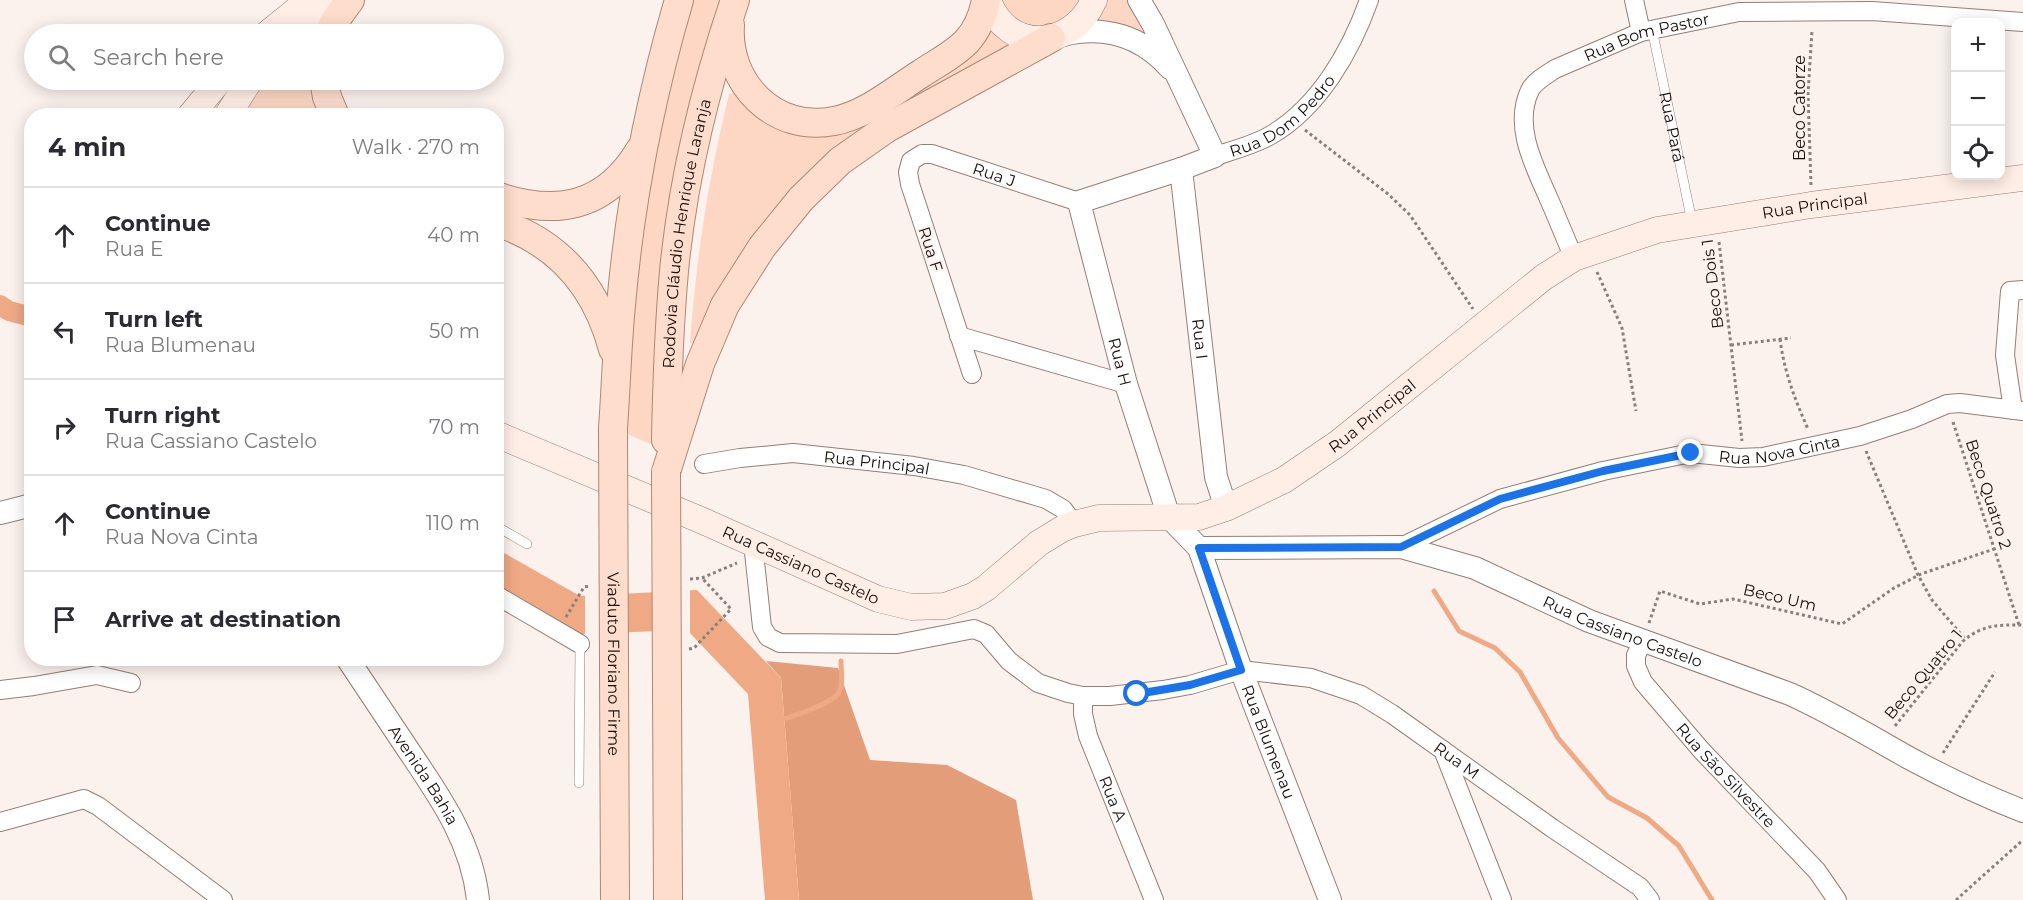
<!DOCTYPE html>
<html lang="en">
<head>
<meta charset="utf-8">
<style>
	:root { --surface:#fff; --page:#f7f7f7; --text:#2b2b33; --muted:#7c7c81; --line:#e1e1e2 }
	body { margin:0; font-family:Montserrat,sans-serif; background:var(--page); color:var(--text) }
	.controls { position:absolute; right:18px; top:18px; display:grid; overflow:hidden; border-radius:12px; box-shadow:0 3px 15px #0003 }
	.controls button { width:54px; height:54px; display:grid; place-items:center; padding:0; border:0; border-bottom:2px solid var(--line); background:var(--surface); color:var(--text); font:30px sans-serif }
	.stop { position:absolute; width:18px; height:18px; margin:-14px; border:4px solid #1a73e8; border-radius:50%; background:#fff }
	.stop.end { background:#1a73e8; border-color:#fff; box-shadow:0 2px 6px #0008 }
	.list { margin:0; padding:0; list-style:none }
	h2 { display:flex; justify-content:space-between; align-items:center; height:78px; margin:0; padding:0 24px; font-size:26px }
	h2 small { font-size:20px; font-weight:400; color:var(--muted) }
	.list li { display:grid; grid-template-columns:39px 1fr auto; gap:18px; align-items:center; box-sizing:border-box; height:96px; padding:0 24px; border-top:2px solid var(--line) }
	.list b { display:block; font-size:22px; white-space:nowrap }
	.list p { margin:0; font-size:20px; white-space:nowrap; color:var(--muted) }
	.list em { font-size:20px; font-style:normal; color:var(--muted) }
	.icon { flex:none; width:33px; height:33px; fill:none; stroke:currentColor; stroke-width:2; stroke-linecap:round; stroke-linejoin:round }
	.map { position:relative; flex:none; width:2023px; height:900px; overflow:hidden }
	.search { position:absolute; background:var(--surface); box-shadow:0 3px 15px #0003; left:24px; top:24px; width:480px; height:66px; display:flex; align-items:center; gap:15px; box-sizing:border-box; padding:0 21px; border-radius:33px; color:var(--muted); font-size:22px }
	.panel { position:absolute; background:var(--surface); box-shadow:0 3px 15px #0003; left:24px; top:108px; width:480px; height:558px; border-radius:24px }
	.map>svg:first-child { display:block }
	.green { fill:#fdd7c4 }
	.forest { fill:#e39d79 }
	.water { fill:#f0a985 }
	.pier { fill:#fcf2ed }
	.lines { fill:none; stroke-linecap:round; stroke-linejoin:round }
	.stream { stroke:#f0a985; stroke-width:5 }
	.canal { stroke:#f0a985; stroke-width:20 }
	.service-casing { stroke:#957e72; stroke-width:10 }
	.minor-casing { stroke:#957e72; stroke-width:20 }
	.tertiary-casing { stroke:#957e72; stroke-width:24 }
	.secondary-casing { stroke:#957e72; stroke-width:27 }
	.primary-casing { stroke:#ae8773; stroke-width:30 }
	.path { stroke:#89807b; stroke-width:3; stroke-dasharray:3 3; stroke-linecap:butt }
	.service { stroke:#fff; stroke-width:9 }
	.minor { stroke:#fff; stroke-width:18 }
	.tertiary { stroke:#fff; stroke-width:22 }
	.secondary { stroke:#ffeee6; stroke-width:26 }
	.primary { stroke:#feddcd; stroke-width:28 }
	.primary-bridge-casing { stroke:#ae8773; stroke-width:30; stroke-linecap:butt }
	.primary-bridge { stroke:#feddcd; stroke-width:28 }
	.route { stroke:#1a73e8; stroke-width:8 }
	.labels { text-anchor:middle; stroke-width:4.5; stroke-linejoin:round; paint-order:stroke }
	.street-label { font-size:16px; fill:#180f0b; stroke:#fcf2ed }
</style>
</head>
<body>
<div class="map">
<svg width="2023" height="900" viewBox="0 0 2023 900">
	<rect width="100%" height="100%" fill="#fcf2ed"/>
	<!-- green -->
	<g class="green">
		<path d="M692,0H722L653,445L627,434L626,391L646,181Z"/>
		<path d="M997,0H1085L1059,27L1020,26Z"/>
		<path d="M1105,0H1132L1149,28L1139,37L1095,24Z"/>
		<path d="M992,29L1015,45L883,120L701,343H690C696,258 709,176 729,94L738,92L802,133Z"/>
		<path d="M266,80H310L321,115H288L250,109L247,99Z"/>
	</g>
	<!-- forest -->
	<path class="forest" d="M766,661L838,668L870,760L947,765L1016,800L1033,900H799L781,678Z"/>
	<!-- water -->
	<path class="water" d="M497,549L580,596L697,590L781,678L799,900H765L748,694L687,630L582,634L497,586Z"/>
	<!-- pier -->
	<g class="pier">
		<path d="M690,587V637L686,633L655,634L654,589Z"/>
		<path d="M628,591V635L585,637V593Z"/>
	</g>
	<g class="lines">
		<!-- stream -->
		<g class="stream">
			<path d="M1434,591L1459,631L1495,648L1520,672L1558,738L1608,797L1647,818L1679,846L1712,900"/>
			<path d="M780,720C792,717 829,704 837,695C844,687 841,671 841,661"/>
		</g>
		<!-- canal -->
		<path class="canal" d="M0,305L9,311L32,317"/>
		<defs>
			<g id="service">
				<path id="s1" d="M1652,29L1692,222"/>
				<path d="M496,526L527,544"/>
				<path d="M579,783L580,644"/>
			</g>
			<g id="minor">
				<path d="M1634,0L1641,32"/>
				<path id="s2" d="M1215,156C1234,150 1254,145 1271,135C1319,107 1351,51 1369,0"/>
				<path id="s3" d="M1574,258C1565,238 1557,217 1548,197C1534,165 1513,126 1530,90C1535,81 1546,75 1555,69L1641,32L1739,12L1872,11L2023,22"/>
				<path d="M959,336L1126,384"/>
				<path id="s4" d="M972,374L910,184L908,172L911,161L922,154H932L1079,202"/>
				<path d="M2013,410L2005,355L2010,291L2023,290"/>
				<path id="s5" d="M704,464L740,458L793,453L914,466L964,475L1046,499L1063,509L1074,524"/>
				<path id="s6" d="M753,543L762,627L768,637L780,643L897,644L974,629L986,634L1009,661L1038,683L1068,693L1083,696H1110L1163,690L1190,685L1241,670L1311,678L1361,695L1392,714L1552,828L1640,887L1650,900"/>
				<path id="s7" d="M1401,547L1500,499L1603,471L1691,453L1739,458L1763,457L1860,436L1912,419L1947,404L1960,403L2023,411"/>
				<path d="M496,595L580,644"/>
				<path id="s8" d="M1643,642L1636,655V666L1643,682L1702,751L1817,871L1837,900"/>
				<path d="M0,690L34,686L97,675L131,683"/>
				<path id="s9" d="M1083,696V714L1088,736L1154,900"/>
				<path d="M1443,750L1502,900"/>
				<path d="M0,822L84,799L98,806L223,900"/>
			</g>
			<g id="tertiary">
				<path id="s10" d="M1139,0L1153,24L1215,156L1181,169L1079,202L1126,384L1169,517L1199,548L1241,670L1330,900"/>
				<path d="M1063,35C1104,25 1141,36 1170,68"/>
				<path id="s11" d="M1181,169L1216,477L1226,508"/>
				<path d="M0,513L32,505"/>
				<path id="s12" d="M1199,548L1401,547L1475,568L1589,621L1790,694C1832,713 1870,736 1909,758C1946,778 1984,796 2023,811"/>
				<path id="s13" d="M347,658C368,689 388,720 409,751C440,797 472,842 478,900"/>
			</g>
			<g id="secondary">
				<path d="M988,0C1007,54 1072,50 1094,0"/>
				<path d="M267,34L309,0"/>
				<path d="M295,34L344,0"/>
				<path d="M190,116L220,80"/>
				<path d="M227,116L250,80"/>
				<path id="s14" d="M496,434L703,521L878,599L911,607L945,606L973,596L986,588L1039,543L1062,529L1074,524L1099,518L1199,517L1226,508L1284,480L1337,444L1544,277L1574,258L1657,230L1811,205L2023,178"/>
			</g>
			<g id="primary">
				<path d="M730,25C726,84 775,133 834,121C866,115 895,90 922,73C937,63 955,54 967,41C978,29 983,16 986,0"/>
				<path d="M329,34L334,22L350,0"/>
				<path d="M324,80L327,97L335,116"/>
				<path d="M496,196C557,217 606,207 640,150"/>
				<path d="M496,222C559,242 596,286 613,349"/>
				<path d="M613,428C616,387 617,346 621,305C630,202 650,99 679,0"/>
				<path id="s15" d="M666,440C667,384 669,328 674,271C683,179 705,88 735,0"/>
				<path d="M666,472L700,364L725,305L762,247L801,199L840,161L887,128L1051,38"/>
			</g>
		</defs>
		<!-- service casing -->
		<use href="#service" class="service-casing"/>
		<!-- minor casing -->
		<use href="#minor" class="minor-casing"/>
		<!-- tertiary casing -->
		<use href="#tertiary" class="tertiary-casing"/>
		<!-- secondary casing -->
		<use href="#secondary" class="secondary-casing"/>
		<!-- primary casing -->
		<use href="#primary" class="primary-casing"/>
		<!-- path -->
		<g class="path">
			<path d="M1305,130L1388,194L1410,215L1473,309"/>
			<path d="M1811,185L1808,94L1812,30"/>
			<path d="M1719,242L1742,441"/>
			<path d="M1597,272L1622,328L1636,411"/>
			<path d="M1780,339C1784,371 1795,400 1808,429"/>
			<path d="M1731,345L1791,338"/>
			<path d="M1953,422L2019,625"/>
			<path d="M1866,451L1918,575L1932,600L1965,639"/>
			<path d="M690,579L702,578L737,563"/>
			<path d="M566,617L584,587L591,586"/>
			<path d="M1649,623L1660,591L1700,604L1733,599L1842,624L1894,588L1921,574L1994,549"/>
			<path d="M689,649L694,648L731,609L702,578"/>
			<path d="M1895,726L1963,641C1984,624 1998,625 2023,625"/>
			<path d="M1943,753L1995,672"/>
			<path d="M1956,900L2023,840"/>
		</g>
		<!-- service -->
		<use href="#service" class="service"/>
		<!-- minor -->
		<use href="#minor" class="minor"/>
		<!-- tertiary -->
		<use href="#tertiary" class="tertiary"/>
		<!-- secondary -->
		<use href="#secondary" class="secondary"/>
		<!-- primary -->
		<use href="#primary" class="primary"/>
		<defs>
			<g id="primary-bridge">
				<path id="s16" d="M613,428L615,900"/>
				<path d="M666,472L668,900"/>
			</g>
		</defs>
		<!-- primary-bridge casing -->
		<use href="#primary-bridge" class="primary-bridge-casing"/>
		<!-- primary-bridge -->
		<use href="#primary-bridge" class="primary-bridge"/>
	</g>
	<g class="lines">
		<!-- route -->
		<path class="route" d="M1137,694L1190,685L1241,670L1199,548L1401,547L1500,499L1603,471L1691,453"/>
	</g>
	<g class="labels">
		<!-- street labels -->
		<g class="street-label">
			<text dy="6" stroke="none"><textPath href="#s3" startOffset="309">Rua Bom Pastor</textPath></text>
			<text transform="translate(1799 108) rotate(-90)" y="6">Beco Catorze</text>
			<text dy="6" stroke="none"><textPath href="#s2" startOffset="80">Rua Dom Pedro</textPath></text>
			<text dy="6" stroke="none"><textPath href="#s1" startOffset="100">Rua Pará</textPath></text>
			<text dy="6" stroke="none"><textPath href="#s4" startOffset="312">Rua J</textPath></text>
			<text dy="6" stroke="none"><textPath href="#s14" startOffset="1470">Rua Principal</textPath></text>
			<text dy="6" stroke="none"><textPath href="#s15" startOffset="208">Rodovia Cláudio Henrique Laranja</textPath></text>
			<text transform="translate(931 249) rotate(72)" y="6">Rua F</text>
			<text transform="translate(1712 284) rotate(-97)" y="6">Beco Dois 1</text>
			<text dy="6" stroke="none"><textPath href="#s11" startOffset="171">Rua I</textPath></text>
			<text dy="6" stroke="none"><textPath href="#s10" startOffset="482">Rua H</textPath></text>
			<text dy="6" stroke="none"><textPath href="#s14" startOffset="966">Rua Principal</textPath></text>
			<text dy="6" stroke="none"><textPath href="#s7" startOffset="396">Rua Nova Cinta</textPath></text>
			<text dy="6" stroke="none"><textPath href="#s5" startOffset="174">Rua Principal</textPath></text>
			<text transform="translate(1989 494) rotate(72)" y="6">Beco Quatro 2</text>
			<text dy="6" stroke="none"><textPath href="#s14" startOffset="332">Rua Cassiano Castelo</textPath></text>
			<text transform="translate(1780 597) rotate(13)" y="6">Beco Um</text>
			<text dy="6" stroke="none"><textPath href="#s12" startOffset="440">Rua Cassiano Castelo</textPath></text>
			<text dy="6" stroke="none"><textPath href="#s16" startOffset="236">Viaduto Floriano Firme</textPath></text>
			<text transform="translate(1923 674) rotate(-50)" y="6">Beco Quatro 1</text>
			<text dy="6" stroke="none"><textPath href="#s10" startOffset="894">Rua Blumenau</textPath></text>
			<text dy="6" stroke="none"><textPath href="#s6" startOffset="837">Rua M</textPath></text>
			<text dy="6" stroke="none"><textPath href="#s13" startOffset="140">Avenida Bahia</textPath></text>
			<text dy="6" stroke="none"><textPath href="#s8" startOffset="168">Rua São Silvestre</textPath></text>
			<text dy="6" stroke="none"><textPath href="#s9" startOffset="108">Rua A</textPath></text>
		</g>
	</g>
</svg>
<div class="controls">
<button>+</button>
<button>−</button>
<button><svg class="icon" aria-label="locate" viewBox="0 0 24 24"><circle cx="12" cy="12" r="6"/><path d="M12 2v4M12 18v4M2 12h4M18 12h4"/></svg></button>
</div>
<div class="stop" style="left:1137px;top:694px"></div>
<div class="stop end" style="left:1691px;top:453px"></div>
<div class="search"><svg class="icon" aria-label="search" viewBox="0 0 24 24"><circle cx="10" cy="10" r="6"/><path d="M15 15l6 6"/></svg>Search here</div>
<section class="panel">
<h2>4 min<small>Walk · 270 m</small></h2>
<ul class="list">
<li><svg class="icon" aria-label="ahead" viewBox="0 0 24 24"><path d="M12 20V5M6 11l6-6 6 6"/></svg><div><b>Continue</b><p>Rua E</p></div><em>40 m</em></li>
<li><svg class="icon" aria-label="left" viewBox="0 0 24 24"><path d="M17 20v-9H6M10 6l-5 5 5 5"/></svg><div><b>Turn left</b><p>Rua Blumenau</p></div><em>50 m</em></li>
<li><svg class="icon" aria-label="right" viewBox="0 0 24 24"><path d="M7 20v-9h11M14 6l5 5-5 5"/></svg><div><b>Turn right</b><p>Rua Cassiano Castelo</p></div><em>70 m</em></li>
<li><svg class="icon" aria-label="ahead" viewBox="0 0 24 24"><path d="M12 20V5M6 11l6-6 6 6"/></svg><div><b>Continue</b><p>Rua Nova Cinta</p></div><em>110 m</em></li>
<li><svg class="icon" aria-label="arrive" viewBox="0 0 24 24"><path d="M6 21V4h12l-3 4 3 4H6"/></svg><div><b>Arrive at destination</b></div></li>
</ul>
</section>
</div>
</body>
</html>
